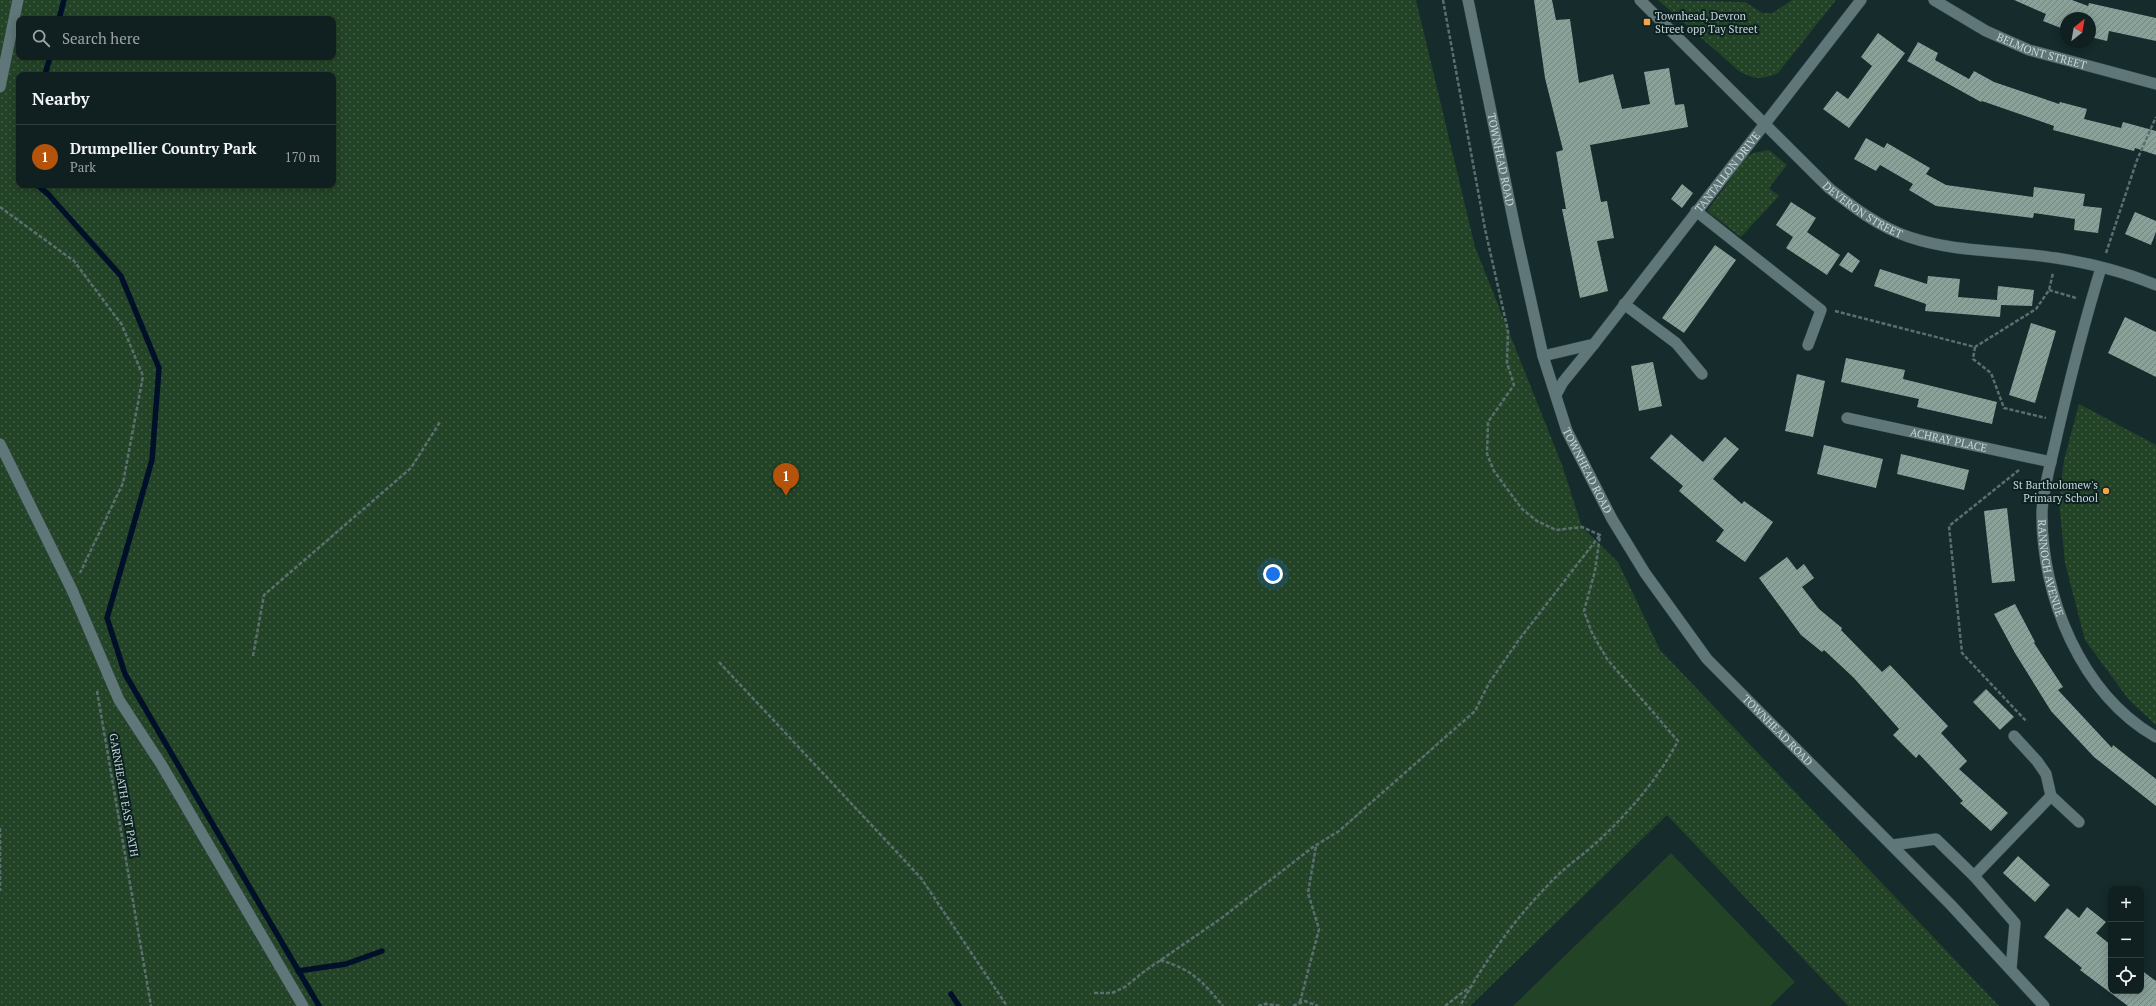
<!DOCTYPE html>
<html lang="en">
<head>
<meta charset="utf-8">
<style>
	:root { --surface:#102021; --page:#19282a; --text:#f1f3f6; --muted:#9ca3a5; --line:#303e3f; --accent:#b45309 }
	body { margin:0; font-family:"PT Serif",serif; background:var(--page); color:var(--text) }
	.controls { position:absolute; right:12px; bottom:12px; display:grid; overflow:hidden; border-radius:8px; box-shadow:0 2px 10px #0003 }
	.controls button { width:36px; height:36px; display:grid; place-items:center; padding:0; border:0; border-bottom:1px solid var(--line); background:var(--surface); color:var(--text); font:20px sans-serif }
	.compass { position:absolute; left:2060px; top:12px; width:36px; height:36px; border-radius:50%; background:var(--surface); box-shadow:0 2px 10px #0003; rotate:31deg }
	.you { position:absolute; left:1273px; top:574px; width:14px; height:14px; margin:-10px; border:3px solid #fff; border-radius:50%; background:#1a73e8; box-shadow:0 0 0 6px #1a73e833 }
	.badge { display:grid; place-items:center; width:26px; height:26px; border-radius:50%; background:var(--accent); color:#fff; font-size:13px; font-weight:700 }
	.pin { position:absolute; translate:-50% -33px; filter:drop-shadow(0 1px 2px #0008) }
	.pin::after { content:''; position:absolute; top:21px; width:14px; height:12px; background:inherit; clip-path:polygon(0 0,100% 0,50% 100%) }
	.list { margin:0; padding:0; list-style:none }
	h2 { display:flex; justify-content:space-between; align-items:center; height:52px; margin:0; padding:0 16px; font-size:17px }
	h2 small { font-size:13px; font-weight:400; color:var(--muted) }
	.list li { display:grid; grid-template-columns:26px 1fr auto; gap:12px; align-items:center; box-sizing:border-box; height:64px; padding:0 16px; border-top:1px solid var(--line) }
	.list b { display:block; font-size:15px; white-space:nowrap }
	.list p { margin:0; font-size:13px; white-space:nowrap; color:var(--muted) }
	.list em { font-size:13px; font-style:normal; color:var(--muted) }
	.icon { flex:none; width:22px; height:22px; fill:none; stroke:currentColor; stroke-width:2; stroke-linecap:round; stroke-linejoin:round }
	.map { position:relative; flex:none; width:2156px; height:1006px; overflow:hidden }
	.search { position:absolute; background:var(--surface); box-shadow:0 2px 10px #0003; left:16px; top:16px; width:320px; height:44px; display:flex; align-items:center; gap:10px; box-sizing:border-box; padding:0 14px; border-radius:8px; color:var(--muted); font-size:15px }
	.panel { position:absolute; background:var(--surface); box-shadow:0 2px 10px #0003; left:16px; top:72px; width:320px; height:116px; border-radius:8px }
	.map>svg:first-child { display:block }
	.park { fill:url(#park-dots); fill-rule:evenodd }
	.pitch { fill:#234327 }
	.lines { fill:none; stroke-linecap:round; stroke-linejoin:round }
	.stream { stroke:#001029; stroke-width:5.5 }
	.building { fill:url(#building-hatch) }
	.service-casing { stroke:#344646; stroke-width:12 }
	.minor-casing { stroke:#344646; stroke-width:12 }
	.tertiary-casing { stroke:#344646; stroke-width:12 }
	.path { stroke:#5c6f6f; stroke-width:2.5; stroke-dasharray:4 2; stroke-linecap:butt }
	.service { stroke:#5f7778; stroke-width:11 }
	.minor { stroke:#5f7778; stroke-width:11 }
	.tertiary { stroke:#5f7778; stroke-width:11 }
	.poi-dot { fill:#f4a443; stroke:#0b2122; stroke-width:1.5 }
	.labels { text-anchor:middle; stroke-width:4; stroke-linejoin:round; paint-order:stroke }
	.poi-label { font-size:11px; fill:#c9d6d6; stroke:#0b2122; text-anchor:start }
	.street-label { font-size:11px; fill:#c9d6d6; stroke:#0b2122 }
</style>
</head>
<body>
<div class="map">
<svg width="2156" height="1006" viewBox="0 0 2156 1006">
	<defs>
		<pattern id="park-dots" width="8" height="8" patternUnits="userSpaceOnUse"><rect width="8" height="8" fill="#234327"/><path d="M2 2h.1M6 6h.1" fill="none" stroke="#425d46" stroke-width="1.8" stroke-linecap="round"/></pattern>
		<pattern id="building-hatch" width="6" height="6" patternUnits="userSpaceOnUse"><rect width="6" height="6" fill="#8aa19a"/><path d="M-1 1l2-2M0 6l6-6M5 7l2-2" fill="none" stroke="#73847f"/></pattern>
	</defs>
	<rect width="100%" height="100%" fill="#152b2c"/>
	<!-- park -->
	<g class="park">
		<path d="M0,0H1416L1475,247L1562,465L1582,527L1618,562L1660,650L1999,1006H1848L1667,815L1470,1006H0ZM19,19H333V57H19ZM19,75H333V185H19Z"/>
		<path d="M1658,0L1745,2L1762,13H1773L1792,0H1836L1778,73C1761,80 1755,80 1739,71Z"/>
		<path d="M1769,150L1787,165L1769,188L1779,196L1741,237L1707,211L1747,156L1754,153Z"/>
		<path d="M2079,404L2156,445V725L2129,700L2085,640L2065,563L2059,501L2064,460Z"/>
	</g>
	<!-- pitch -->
	<path class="pitch" d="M1671,853L1795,982L1770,1006H1513Z"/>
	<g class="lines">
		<!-- stream -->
		<g class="stream">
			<path d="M59,19L64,0"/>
			<path d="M45,75L50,57"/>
			<path d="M37,185L48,194L121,276L159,368L152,460L107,618L125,674L319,1006"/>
			<path d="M298,971L346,964L382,951"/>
			<path d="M951,994L959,1006"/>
		</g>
	</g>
	<!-- building -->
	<g class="building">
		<path d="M1534,0H1552L1556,20L1570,19L1579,83L1613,74L1622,109L1650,104L1644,72L1669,68L1675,105L1684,104L1688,127L1590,145L1601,202L1607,201L1614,238L1597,241L1608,291L1580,298L1562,209H1566L1556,152L1563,150L1545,78Z"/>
		<path d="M2014,0H2072L2088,6L2089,3L2156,18V41L2109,31L2107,41L2090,37V18H2066V30L2043,21L2046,14Z"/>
		<path d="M1878,33L1905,53L1849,128L1823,109L1837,91L1848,99L1872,66L1861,57Z"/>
		<path d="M1918,42L1938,53L1935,60L1969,79L1974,71L1994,82L2059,104L2060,102L2087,109L2084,119L2121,128L2123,122L2156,131V155L2135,148L2134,151L2053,130L2054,126L1982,101L1981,102L1907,61Z"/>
		<path d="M1866,138L1884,148L1887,143L1930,168L1926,174L1946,185L2033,197L2034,187L2085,194L2083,206L2102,208L2098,233L2074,230L2075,219L2034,213L2033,218L1936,206L1909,190L1913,184L1880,165L1876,171L1854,159Z"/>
		<path d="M1682,184L1693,193L1682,208L1671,199Z"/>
		<path d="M1791,202L1816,218L1807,232L1840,255L1827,275L1786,248L1793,237L1776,225Z"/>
		<path d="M2135,212L2156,221V232L2151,245L2125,234Z"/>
		<path d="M1715,245L1736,260L1684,333L1662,318Z"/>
		<path d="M1848,252L1860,261L1852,273L1839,265Z"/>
		<path d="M1880,269L1927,284L1928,276L1960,279L1958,297L1997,300L1998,286L2034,290L2032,306L2001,305L2000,317L1925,311L1926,304L1874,286Z"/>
		<path d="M2125,317L2156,332V377L2108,353Z"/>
		<path d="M2031,323L2056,331L2035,403L2009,395Z"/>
		<path d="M1846,358L1905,370L1903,379L1997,402L1992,424L1917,407L1919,399L1841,382Z"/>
		<path d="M1653,362L1662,406L1639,411L1631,366Z"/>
		<path d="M1797,374L1825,381L1813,437L1785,431Z"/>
		<path d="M1671,434L1703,462L1725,437L1739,449L1713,479L1742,504L1744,501L1773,522L1745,562L1716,541L1724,530L1679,491L1683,486L1650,458Z"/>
		<path d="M1824,445L1883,459L1876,488L1817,474Z"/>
		<path d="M1901,454L1969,470L1964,490L1897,474Z"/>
		<path d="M2007,508L2015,581L1992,583L1984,511Z"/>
		<path d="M1787,557L1797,570L1804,564L1814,578L1802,587L1819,609L1842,628L1841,630L1882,672L1890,665L1948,726L1941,733L1967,761L1959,769L2008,813L1991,831L1960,803L1963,801L1919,754L1916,758L1893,735L1899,729L1854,678L1824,650L1822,652L1801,635L1759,578Z"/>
		<path d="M2015,604L2035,642L2034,643L2063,687L2058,690L2112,748L2113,745L2156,779V806L2094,757L2051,711L2015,653L1994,614Z"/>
		<path d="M1986,689L2014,717L2000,730L1973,702Z"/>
		<path d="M2018,856L2050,885L2035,902L2003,873Z"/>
		<path d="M2087,907L2106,922L2096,933L2111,945V991H2141V970L2156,981V1006H2128L2080,970L2082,968L2044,937L2067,908L2079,918Z"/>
	</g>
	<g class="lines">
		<defs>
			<g id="service">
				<path d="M0,87L18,0"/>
				<path d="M1696,211L1821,310L1808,345"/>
				<path d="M1624,304L1676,343L1702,374"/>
				<path d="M0,444L72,590L119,700L161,764L303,1006"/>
				<path d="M2014,736L2037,761L2046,774L2051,796L2079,822"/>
				<path d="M1974,876L2051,796"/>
			</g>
			<g id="minor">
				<path id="s1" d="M1640,0L1829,188C1853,207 1879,227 1909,237C1957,253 2007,250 2056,258C2089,263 2125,272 2156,285"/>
				<path id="s2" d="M1934,0L1986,31L2029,50L2156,84"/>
				<path id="s3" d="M2101,268C2084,323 2070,379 2057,435C2052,459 2043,488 2042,512C2041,596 2081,694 2156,737"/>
				<path id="s4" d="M1543,356L1594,344L1861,0"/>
				<path d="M1556,395L1563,382L1594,344"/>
				<path id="s5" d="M1847,418L2051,462"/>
				<path d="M1893,845L1936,839L1974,876L2015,923L2011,969"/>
			</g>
			<g id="tertiary">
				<path id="s6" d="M1468,0L1517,238L1543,356L1567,431L1612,519L1645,573L1707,659L1951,905L2044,1006"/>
			</g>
		</defs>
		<!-- service casing -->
		<use href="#service" class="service-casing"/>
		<!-- minor casing -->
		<use href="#minor" class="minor-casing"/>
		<!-- tertiary casing -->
		<use href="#tertiary" class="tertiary-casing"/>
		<!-- path -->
		<g class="path">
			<path d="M1443,0L1485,229L1508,331L1507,363L1514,385L1488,422L1487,454L1494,471L1522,509L1537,521L1556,530L1582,527L1600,535L1595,571L1584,611L1592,633L1607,659L1678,741C1658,779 1627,815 1595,844C1579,858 1561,870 1547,886C1513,921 1483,964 1460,1006"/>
			<path d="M0,207L74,261L122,325L143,376L123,483L80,573"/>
			<path d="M2106,253L2137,160L2156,117"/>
			<path d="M2049,290L2076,298"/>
			<path d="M1835,311L1975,347L2036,309L2049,290L2053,273"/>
			<path d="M1975,347L1973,359L1991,373L2004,408L2046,418"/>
			<path d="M2019,470L1949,526L1962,653L2027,722"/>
			<path d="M253,656L264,595L411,468L440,422"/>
			<path d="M719,662L921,878L1007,1006"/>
			<path d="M97,691L151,1006"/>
			<path d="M0,828V891"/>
			<path d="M1160,960C1193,970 1201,980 1223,1006"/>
			<path d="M1094,993H1112L1125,987L1142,973L1223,917L1313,847L1339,831L1475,711L1489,683L1518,641L1600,535"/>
			<path d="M1300,1002L1319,929L1308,893L1316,846"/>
			<path d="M1258,1006L1265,1004L1282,1006"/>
			<path d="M1293,1006L1305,1001L1318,1006"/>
			<path d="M1445,1006L1470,987"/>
		</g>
		<!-- service -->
		<use href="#service" class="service"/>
		<!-- minor -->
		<use href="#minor" class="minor"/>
		<!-- tertiary -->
		<use href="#tertiary" class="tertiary"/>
	</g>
	<!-- markers -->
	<g class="poi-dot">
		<rect x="1643" y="18" width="8" height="8" rx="2"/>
		<circle cx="2106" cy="491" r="4"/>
	</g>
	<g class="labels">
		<!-- poi labels -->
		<g class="poi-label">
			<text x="1655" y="20">Townhead, Devron<tspan x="1655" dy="13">Street opp Tay Street</tspan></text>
			<text x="2098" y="489" text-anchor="end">St Bartholomew's<tspan x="2098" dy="13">Primary School</tspan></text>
		</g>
		<!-- street labels -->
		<g class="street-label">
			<text dy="4" stroke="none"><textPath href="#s2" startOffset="120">BELMONT STREET</textPath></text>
			<text dy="4" stroke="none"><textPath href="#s6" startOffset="163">TOWNHEAD ROAD</textPath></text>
			<text dy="4" stroke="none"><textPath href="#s4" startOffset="270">TANTALLON DRIVE</textPath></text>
			<text dy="4" stroke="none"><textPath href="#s1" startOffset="307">DEVERON STREET</textPath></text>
			<text dy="4" stroke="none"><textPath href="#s5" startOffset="104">ACHRAY PLACE</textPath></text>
			<text dy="4" stroke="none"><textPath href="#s6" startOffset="487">TOWNHEAD ROAD</textPath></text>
			<text dy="4" stroke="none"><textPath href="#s3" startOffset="308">RANNOCH AVENUE</textPath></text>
			<text dy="4" stroke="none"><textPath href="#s6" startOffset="811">TOWNHEAD ROAD</textPath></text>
			<text transform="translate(124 795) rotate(80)" y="4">GARNHEATH EAST PATH</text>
		</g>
	</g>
</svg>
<div class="controls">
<button>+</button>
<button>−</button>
<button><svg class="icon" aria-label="locate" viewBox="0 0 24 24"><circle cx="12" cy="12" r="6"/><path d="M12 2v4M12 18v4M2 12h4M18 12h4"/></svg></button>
</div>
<svg class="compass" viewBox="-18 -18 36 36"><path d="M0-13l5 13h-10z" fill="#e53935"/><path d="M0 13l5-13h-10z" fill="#9ca3a5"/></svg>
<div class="you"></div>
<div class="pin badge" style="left:786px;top:496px">1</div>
<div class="search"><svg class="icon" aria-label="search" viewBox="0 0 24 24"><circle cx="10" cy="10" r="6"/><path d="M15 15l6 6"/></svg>Search here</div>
<section class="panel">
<h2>Nearby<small></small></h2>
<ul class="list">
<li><span class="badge">1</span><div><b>Drumpellier Country Park</b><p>Park</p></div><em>170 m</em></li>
</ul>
</section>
</div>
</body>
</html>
